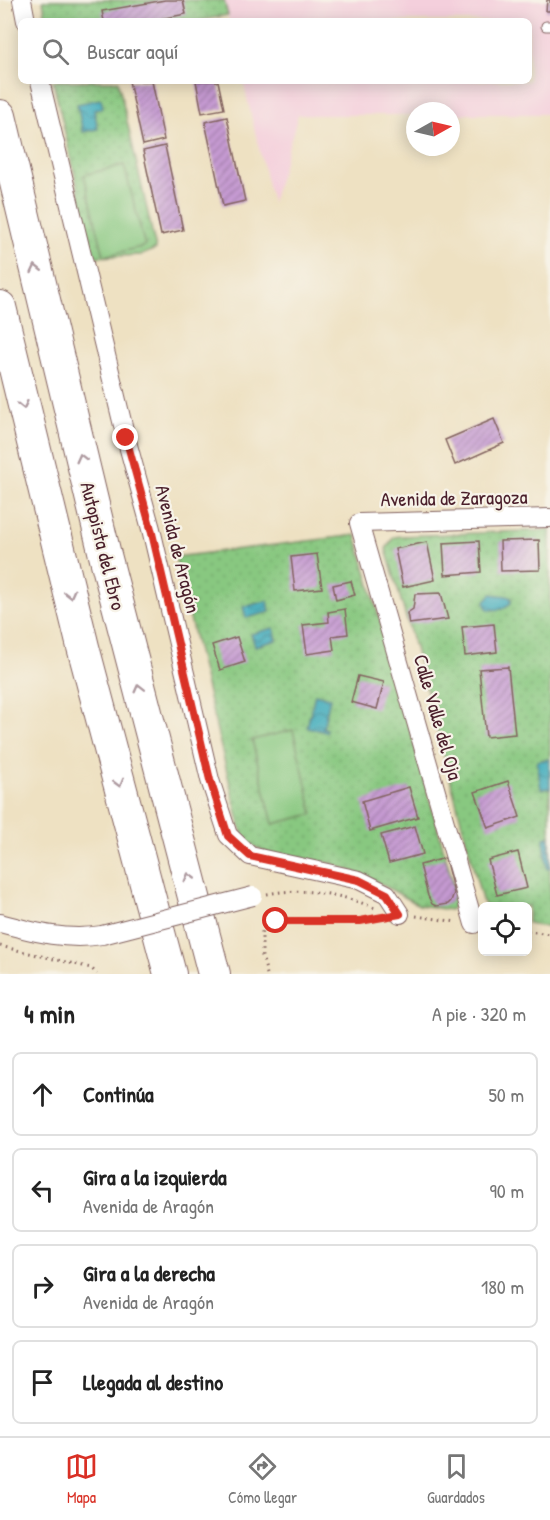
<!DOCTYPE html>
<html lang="es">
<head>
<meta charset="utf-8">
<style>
	:root { --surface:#fff; --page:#f2f2f2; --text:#222; --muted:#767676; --line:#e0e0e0; --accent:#d93025 }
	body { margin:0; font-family:"Patrick Hand",sans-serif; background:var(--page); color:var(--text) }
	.controls { position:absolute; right:18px; bottom:18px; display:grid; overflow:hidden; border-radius:9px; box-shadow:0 3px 15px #0003 }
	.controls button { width:54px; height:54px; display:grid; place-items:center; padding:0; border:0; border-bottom:2px solid var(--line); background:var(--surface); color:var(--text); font:30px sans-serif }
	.compass { position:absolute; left:406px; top:102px; width:54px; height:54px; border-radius:50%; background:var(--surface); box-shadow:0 3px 15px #0003; rotate:82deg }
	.stop { position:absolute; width:18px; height:18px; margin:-14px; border:4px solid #d93025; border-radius:50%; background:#fff }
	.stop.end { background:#d93025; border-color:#fff; box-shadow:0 2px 6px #0008 }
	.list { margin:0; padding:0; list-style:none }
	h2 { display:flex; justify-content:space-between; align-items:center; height:78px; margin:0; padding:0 24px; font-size:26px }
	h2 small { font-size:20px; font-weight:400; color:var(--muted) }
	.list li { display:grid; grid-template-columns:39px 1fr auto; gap:18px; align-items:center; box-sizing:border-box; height:84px; margin:0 12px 12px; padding:0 12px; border:2px solid var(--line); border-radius:9px }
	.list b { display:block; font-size:22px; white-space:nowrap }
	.list p { margin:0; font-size:20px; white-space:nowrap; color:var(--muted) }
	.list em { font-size:20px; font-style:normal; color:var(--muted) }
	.icon { flex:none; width:33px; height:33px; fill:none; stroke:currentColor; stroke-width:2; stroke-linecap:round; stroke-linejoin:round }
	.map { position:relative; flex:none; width:550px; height:974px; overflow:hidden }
	.search { position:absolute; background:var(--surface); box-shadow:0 3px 15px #0003; left:18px; right:18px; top:18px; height:66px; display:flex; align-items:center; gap:15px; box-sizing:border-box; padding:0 21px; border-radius:9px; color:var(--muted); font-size:22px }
	.sheet { height:462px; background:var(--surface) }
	nav { display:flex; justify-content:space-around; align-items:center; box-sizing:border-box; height:84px; border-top:2px solid var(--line); background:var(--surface); font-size:16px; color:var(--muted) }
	nav a { display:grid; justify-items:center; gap:3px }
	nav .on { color:var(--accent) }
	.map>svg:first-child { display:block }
	.built { fill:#f4cfdc }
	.grass { fill:url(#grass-dots); stroke:#697456; stroke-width:1.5 }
	.pitch { fill:#88c880; stroke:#697456; stroke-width:1.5 }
	.water { fill:url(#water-waves); stroke:#446674; stroke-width:1.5 }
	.building { fill:url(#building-hatch) }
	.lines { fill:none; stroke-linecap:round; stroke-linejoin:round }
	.service-casing { stroke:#836360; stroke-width:11 }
	.minor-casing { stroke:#836360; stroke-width:20 }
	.motorway-casing { stroke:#836360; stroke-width:34 }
	.path { stroke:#836360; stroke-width:3; stroke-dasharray:1.5 4.5; stroke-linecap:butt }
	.service { stroke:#fff; stroke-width:9 }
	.minor { stroke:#fff; stroke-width:18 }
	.motorway { stroke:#fff; stroke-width:32 }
	.minor-bridge-casing { stroke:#836360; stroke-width:20; stroke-linecap:butt }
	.minor-bridge { stroke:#fff; stroke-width:18 }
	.oneway { stroke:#ae9aa0 }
	.route { stroke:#d93025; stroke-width:8 }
	.labels { text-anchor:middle; stroke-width:4.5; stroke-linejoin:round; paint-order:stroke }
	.street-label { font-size:20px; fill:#4a1f2b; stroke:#f7f3e8 }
</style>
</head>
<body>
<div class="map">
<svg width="550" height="974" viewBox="0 0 550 974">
	<defs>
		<pattern id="grass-dots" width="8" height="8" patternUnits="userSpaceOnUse" patternTransform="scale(1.5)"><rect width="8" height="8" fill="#88c880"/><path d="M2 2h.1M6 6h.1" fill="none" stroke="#77ab6f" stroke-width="1.8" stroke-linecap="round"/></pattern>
		<pattern id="water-waves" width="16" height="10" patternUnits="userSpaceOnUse" patternTransform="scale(1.5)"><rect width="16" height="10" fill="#3facbc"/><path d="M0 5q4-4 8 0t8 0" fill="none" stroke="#378b99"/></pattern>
		<pattern id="building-hatch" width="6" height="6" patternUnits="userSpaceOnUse" patternTransform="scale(1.5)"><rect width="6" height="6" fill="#c59ad1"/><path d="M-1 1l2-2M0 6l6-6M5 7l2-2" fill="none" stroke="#a27daa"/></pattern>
	</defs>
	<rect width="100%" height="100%" fill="#f7f3e8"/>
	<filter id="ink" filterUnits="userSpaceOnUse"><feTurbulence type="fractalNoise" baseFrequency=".0167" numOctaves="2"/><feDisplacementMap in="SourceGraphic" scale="12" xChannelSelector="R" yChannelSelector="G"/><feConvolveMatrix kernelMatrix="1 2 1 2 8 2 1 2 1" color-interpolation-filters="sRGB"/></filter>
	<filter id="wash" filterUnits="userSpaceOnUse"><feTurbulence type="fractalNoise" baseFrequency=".008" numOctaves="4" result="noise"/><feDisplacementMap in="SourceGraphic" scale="24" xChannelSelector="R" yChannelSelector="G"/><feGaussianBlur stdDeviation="1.35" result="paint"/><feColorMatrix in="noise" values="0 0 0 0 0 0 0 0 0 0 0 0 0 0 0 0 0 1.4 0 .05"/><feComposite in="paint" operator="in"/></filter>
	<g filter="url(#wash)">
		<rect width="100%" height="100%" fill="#eee1c2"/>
		<!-- built -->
		<path class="built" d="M224,0H550V114H451V111H415V115H298L272,203L243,81H529V21H229Z"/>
		<!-- grass -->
		<g class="grass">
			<path d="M43,0H224L228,15L198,21H46Z"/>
			<path d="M53,81H118L156,249L142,255L94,257Z"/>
			<path d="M550,530V928L528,923V906H486L482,900L423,676L386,549L394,537L402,536Z"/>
			<path d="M356,535L458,901L450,910L419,905L372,879L330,863L270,854L253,846L242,834L175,557Z"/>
		</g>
		<!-- pitch -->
		<g class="pitch">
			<path d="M124,165L145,246L104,256L84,175Z"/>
			<path d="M293,730L313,814L273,824L252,740Z"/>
		</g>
		<!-- water -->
		<g class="water">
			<path d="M101,99L103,108L94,110L98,129L83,132L77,104Z"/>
			<path d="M491,594L507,596L511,598V603L502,609L490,610L486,607L485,601Z"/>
			<path d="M268,601L270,612L246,618L243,607Z"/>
			<path d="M274,628L277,640L255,646L251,634Z"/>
			<path d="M315,694L330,698L323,728L327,729L326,732L307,727Z"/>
			<path d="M549,759L550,788L541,789L537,761Z"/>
			<path d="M549,837L550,868L547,869L544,838Z"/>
		</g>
		<g id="blocks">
			<!-- building -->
			<g class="building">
				<path d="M165,0H183L186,14L150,21H104L102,11Z"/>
				<path d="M547,0H550V11H546Z"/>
				<path d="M129,81H152L164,140L143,145Z"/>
				<path d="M196,81H218L224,109L202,113Z"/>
				<path d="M227,117L245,201L223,206L205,122Z"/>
				<path d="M165,146L183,230L161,235L143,151Z"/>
				<path d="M494,419L504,443L455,465L445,440Z"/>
				<path d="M539,540L540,570L501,571L500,541Z"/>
				<path d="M479,541L481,572L445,575L443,543Z"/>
				<path d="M427,542L435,580L403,587L395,549Z"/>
				<path d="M317,554L322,588L295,591L291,557Z"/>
				<path d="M351,581L355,595L336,600L333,585Z"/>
				<path d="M441,593L448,619L409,624L407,613L413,609L415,594Z"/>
				<path d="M345,609L348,634L332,636L334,650L307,654L303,625L329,622L328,612Z"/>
				<path d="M494,624L497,652L465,656L462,627Z"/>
				<path d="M237,637L245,662L220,670L212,645Z"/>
				<path d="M508,667L515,734L486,737L479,669Z"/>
				<path d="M358,676L384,682L377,709L351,702Z"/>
				<path d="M508,781L520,817L488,828L475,792Z"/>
				<path d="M409,787L418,817L370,831L362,801Z"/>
				<path d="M415,826L423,854L389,863L381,835Z"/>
				<path d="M518,852L527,888L497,895L488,860Z"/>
				<path d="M445,858L454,893L451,901L448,904L436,906L432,904L428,896L420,865Z"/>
			</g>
		</g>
	</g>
	<g filter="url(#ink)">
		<use href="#blocks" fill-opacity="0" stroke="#836360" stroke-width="1.5"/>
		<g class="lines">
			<defs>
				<path id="service" d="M546,26H550"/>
				<g id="minor">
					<path d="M22,0L26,21"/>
					<path d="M40,81L126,438L151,529L210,780L228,835L250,856L359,880L387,894L400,914"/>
					<path d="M0,923C34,932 66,941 102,935"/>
					<path d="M474,924L359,523L550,518"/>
				</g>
				<g id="motorway">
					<path d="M0,116L105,555L214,974"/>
					<path d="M0,307L83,647L170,974"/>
				</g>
			</defs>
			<!-- service casing -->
			<use href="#service" class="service-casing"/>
			<!-- minor casing -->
			<use href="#minor" class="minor-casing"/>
			<!-- motorway casing -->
			<use href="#motorway" class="motorway-casing"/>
			<!-- path -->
			<g class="path">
				<path d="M267,894C305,887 342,894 377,909"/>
				<path d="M416,916L457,922"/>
				<path d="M528,931L550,934"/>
				<path d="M0,946L91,968L97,974"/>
				<path d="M267,974L262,956V928L276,921H360L383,917"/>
			</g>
			<!-- service -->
			<use href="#service" class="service"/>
			<!-- minor -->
			<use href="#minor" class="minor"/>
			<!-- motorway -->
			<use href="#motorway" class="motorway"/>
			<defs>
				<path id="minor-bridge" d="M102,935L253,896"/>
			</defs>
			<!-- minor-bridge casing -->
			<use href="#minor-bridge" class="minor-bridge-casing"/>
			<!-- minor-bridge -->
			<use href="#minor-bridge" class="minor-bridge"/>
		</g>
		<!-- one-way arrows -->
		<defs><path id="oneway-chevron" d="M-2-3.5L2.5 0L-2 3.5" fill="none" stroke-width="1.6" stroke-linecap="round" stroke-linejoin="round" transform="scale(1.5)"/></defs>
		<g class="oneway">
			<use href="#oneway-chevron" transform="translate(36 269) rotate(-103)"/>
			<use href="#oneway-chevron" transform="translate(23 405) rotate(77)"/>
			<use href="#oneway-chevron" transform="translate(81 458) rotate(-104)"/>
			<use href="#oneway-chevron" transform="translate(70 594) rotate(76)"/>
			<use href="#oneway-chevron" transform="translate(139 688) rotate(-104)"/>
			<use href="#oneway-chevron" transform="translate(119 783) rotate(75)"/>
			<use href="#oneway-chevron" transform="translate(189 877) rotate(-105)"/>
		</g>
	</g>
	<g class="lines" filter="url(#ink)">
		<!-- route -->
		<path class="route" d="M126,438L151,529L210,780L228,836L250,856L359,880L387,894L400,914L360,921H276"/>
	</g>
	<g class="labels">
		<!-- street labels -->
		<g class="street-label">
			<text transform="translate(454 498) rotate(-1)" y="7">Avenida de Zaragoza</text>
			<text transform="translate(103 546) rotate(76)" y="7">Autopista del Ebro</text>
			<text transform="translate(178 549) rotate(76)" y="7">Avenida de Aragón</text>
			<text transform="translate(438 717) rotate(74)" y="7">Calle Valle del Oja</text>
		</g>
	</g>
</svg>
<div class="controls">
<button><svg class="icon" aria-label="locate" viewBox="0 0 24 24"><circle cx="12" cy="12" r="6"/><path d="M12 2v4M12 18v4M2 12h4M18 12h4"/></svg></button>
</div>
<svg class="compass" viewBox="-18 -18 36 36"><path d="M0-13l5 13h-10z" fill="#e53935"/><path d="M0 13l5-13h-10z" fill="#767676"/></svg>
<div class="stop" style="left:276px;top:921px"></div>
<div class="stop end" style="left:126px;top:438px"></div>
<div class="search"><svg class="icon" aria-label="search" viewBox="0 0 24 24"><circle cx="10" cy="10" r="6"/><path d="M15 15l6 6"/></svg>Buscar aquí</div>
</div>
<section class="sheet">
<h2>4 min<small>A pie · 320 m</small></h2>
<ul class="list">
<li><svg class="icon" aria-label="ahead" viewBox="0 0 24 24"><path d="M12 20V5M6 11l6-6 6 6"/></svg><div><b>Continúa</b></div><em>50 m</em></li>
<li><svg class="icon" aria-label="left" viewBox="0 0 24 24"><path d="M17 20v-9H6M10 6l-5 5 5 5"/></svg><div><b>Gira a la izquierda</b><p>Avenida de Aragón</p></div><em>90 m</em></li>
<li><svg class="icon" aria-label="right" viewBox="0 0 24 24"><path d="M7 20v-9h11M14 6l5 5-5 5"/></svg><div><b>Gira a la derecha</b><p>Avenida de Aragón</p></div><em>180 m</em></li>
<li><svg class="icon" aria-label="arrive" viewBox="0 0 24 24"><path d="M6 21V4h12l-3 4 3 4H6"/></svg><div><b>Llegada al destino</b></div></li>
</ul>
</section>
<nav>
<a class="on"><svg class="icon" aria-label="map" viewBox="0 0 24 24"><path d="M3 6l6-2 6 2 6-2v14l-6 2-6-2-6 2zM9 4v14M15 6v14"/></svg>Mapa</a>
<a><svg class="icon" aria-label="directions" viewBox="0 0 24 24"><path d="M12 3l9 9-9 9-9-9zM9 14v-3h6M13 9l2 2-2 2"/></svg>Cómo llegar</a>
<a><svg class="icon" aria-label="saved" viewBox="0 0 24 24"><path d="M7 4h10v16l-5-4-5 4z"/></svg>Guardados</a>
</nav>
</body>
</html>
